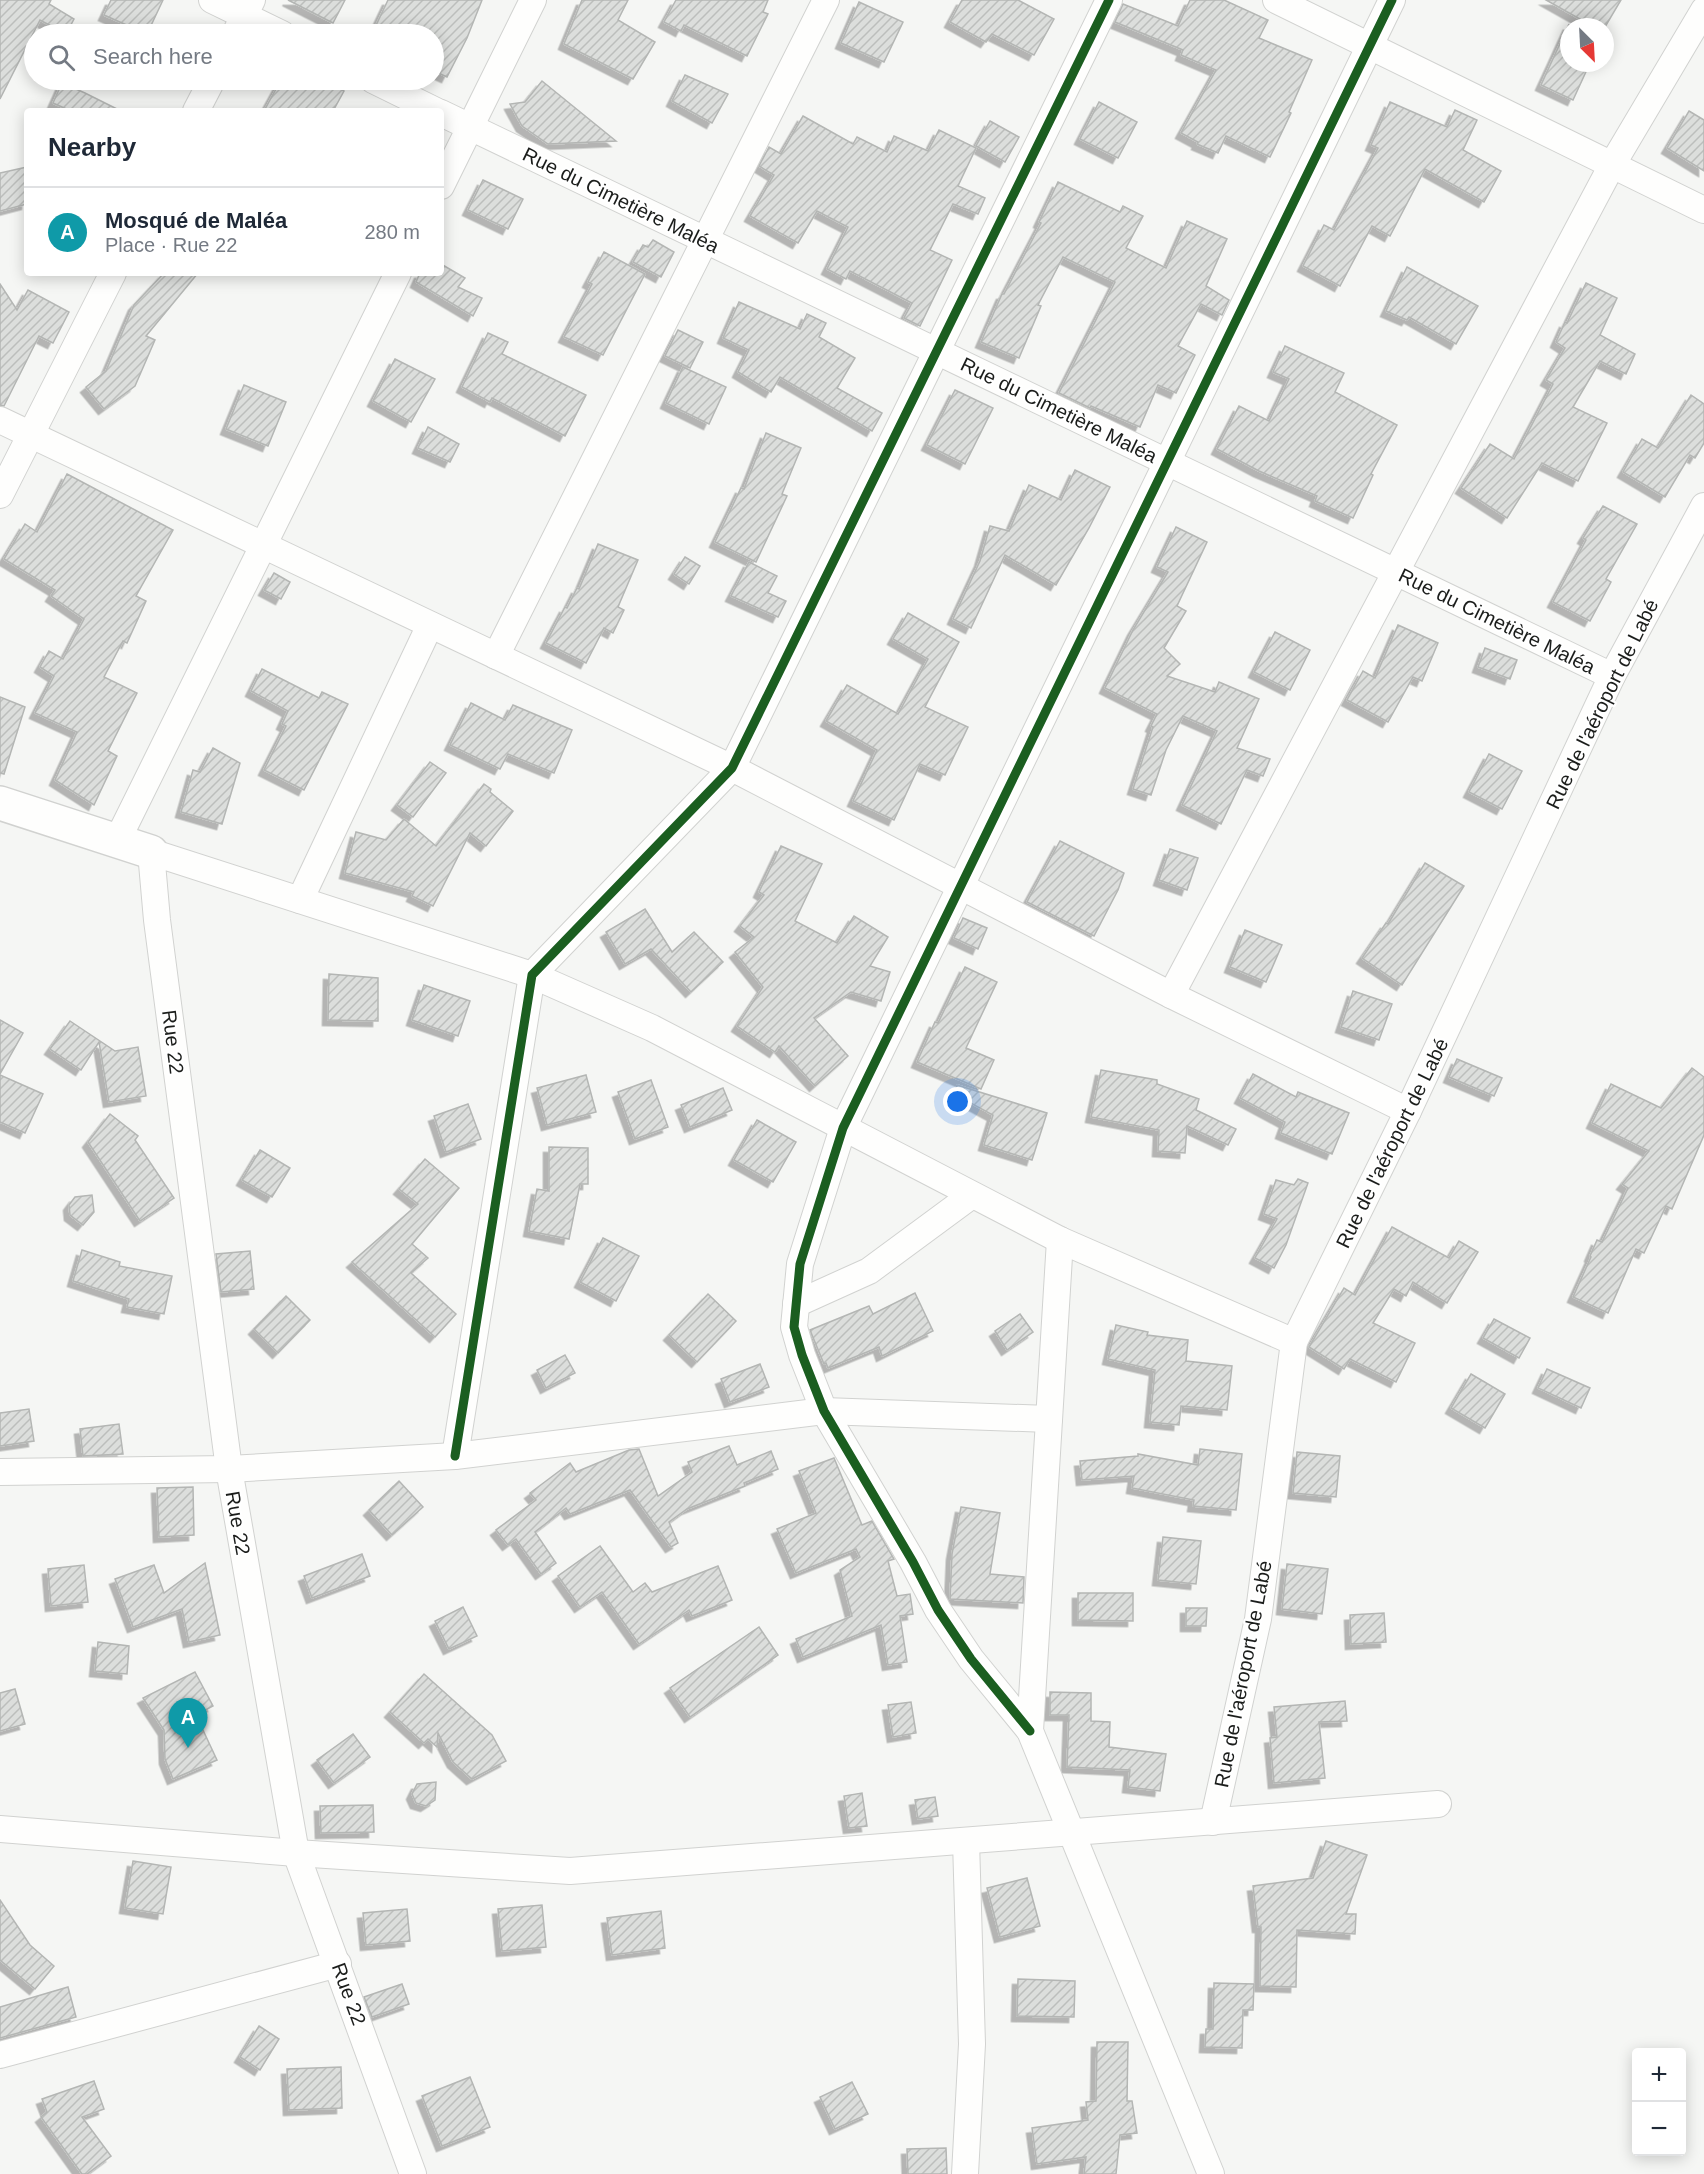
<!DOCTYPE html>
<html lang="en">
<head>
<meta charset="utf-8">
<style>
	:root { --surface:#fff; --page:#f6f6f7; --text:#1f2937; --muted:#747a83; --line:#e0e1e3; --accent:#7c3aed }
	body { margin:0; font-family:Arial,sans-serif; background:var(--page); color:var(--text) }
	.controls { position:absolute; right:18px; bottom:18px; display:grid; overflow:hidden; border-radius:6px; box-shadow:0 3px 15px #0003 }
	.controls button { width:54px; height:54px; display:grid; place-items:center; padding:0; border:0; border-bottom:2px solid var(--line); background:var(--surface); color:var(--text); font:30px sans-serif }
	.compass { position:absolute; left:1560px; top:18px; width:54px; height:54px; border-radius:50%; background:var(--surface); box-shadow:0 3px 15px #0003; rotate:156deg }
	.you { position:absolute; left:958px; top:1102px; width:21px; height:21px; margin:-15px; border:4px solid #fff; border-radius:50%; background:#1a73e8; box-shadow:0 0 0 9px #1a73e833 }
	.badge { display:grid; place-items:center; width:39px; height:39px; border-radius:50%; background:var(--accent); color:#fff; font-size:20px; font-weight:700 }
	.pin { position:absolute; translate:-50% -50px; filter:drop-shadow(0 2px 3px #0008) }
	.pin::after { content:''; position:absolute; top:32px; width:21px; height:18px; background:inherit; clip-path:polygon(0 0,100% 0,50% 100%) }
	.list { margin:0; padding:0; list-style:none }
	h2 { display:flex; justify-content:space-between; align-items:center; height:78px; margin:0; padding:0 24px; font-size:26px }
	h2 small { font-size:20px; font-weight:400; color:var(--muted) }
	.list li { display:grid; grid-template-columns:39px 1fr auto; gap:18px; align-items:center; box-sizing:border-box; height:90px; padding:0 24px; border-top:2px solid var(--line) }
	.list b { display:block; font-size:22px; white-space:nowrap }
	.list p { margin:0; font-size:20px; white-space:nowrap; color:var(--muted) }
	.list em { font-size:20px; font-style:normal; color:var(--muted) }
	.icon { flex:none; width:33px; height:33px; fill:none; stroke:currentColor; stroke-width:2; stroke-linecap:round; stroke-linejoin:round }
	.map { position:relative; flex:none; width:1704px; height:2174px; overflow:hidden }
	.search { position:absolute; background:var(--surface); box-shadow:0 3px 15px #0003; left:24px; top:24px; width:420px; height:66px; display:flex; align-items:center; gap:15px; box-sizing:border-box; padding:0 21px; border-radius:33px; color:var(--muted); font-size:22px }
	.panel { position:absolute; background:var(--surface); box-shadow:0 3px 15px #0003; left:24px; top:108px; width:420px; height:168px; border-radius:6px }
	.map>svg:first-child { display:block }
	.building { fill:url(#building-hatch); stroke:#b4b6b4; stroke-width:1.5; filter:url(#shadow) }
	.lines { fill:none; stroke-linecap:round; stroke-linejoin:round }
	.minor-casing { stroke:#d1d2d0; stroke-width:28 }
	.tertiary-casing { stroke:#d1d2d0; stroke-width:36 }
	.minor { stroke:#fefefd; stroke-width:26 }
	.tertiary { stroke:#fefefd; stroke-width:33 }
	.cycleway-casing { stroke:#fff; stroke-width:13 }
	.cycleway { stroke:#1b5e20; stroke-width:9 }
	.labels { text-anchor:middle; stroke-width:4.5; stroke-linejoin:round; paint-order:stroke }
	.street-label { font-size:20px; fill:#1b1d1b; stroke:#fff }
</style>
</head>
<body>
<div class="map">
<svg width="1704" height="2174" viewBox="0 0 1704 2174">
	<defs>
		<pattern id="building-hatch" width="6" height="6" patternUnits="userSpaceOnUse" patternTransform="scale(1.5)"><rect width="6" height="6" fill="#dcdedc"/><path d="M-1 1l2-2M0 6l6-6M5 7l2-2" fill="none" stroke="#bcbebc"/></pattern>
		<filter id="shadow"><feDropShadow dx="-5.5" dy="5.5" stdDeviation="0" flood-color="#0004"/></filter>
	</defs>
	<rect width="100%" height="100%" fill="#f5f6f4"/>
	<!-- building -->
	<g class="building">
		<path d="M0,0H51L49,4L74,19L66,34L40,20L0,99Z"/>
		<path d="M111,0H163L147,34L104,15Z"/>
		<path d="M288,0H345L333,23Z"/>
		<path d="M388,0H482L467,38L447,77L434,71V34H372Z"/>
		<path d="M582,0H628L618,20L655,42L633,79L564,44Z"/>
		<path d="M676,0H768L763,12L768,14L747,56L684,25L681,31L664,22Z"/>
		<path d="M962,0H1018L1054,19L1034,55L992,34L986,42L950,22Z"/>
		<path d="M1190,0H1224L1268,20L1259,38L1312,60L1289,112L1291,113L1270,157L1226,136L1218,153L1197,144L1198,142L1181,133L1216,70L1181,55L1183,50L1115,22L1123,4L1178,26Z"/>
		<path d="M1546,0H1621L1605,27H1594Z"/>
		<path d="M859,2L903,22L884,62L841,43Z"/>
		<path d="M1569,24V63H1590L1573,100L1541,85Z"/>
		<path d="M685,75L728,94L712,123L672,101Z"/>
		<path d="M281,80H324L344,91L333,111H264Z"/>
		<path d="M542,81L616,141L548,144L522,126L510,104L525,102Z"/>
		<path d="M62,83L85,93L121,111H71L53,103Z"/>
		<path d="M1099,102L1137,122L1118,158L1080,139Z"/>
		<path d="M1390,102L1447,127L1455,110L1477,120L1463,150L1501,171L1484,202L1425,169L1390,236L1372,226L1340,286L1303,266L1324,225L1334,230L1378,148L1371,145Z"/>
		<path d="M1689,111L1704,120V171L1667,148Z"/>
		<path d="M803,116L853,144L857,137L887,152L894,136L928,151L939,130L976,148L958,186L985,198L978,214L953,204L930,250L952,260L920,326L904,318L912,303L850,271L846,279L827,269L848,227L817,211L798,243L750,216L774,175L759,166L769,147L781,154Z"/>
		<path d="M990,121L1019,137L1005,162L976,146Z"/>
		<path d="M27,167V204L0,211V173Z"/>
		<path d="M483,180L523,199L508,229L468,210Z"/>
		<path d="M1058,182L1120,212L1123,206L1143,216L1126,248L1166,268L1187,221L1227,239L1206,286L1229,300L1222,315L1201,304L1178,346L1195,355L1176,393L1158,385L1140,427L1091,406L1090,408L1059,393L1115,282L1063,257L1038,305L1041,306L1019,358L981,342L1002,294H1004L1041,223L1039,222Z"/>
		<path d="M653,240L674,252L661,277L633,262L643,245L648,247Z"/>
		<path d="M604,252L645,274L603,355L564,337L592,284L588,282Z"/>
		<path d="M441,264L465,278L458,287L482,298L473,316L416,282L420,273H441Z"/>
		<path d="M1407,267L1478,306L1456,344L1409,317L1407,320L1386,311Z"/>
		<path d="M164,273H198L146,336L155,340L135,386L104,409L86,387L106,371L134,305Z"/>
		<path d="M1586,283L1617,298L1600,335L1635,354L1626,374L1600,361L1573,407L1607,423L1578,481L1542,463L1507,518L1461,488L1490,444L1514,459L1553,384L1546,380L1565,348L1556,342L1565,322L1567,323Z"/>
		<path d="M0,284L17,310L28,290L69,312L53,343L39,336L4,406L0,405Z"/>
		<path d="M739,302L800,329L807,314L826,323L819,337L855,358L837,388L882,413L872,431L780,377L771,392L738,372L749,350L723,338Z"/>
		<path d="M678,330L703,342L690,368L665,356Z"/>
		<path d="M488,333L508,342L502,354L586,395L565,436L492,398L490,402L462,387Z"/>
		<path d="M1285,346L1344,373L1335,392L1397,425L1371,474L1373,475L1353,518L1315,501L1317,496L1259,471L1217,449L1239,406L1269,421L1289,379L1273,372Z"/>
		<path d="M395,359L435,379L411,422L373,401Z"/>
		<path d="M683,367L726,387L709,424L666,403Z"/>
		<path d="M244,385L286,402L268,446L226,429Z"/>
		<path d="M955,390L993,408L965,464L927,445Z"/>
		<path d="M1691,395L1704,404V443L1695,458L1690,455L1665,497L1623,472L1642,439L1658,448Z"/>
		<path d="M428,427L459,444L450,462L418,448Z"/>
		<path d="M766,433L801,448L782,494L787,496L756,562L715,542L741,488L744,489Z"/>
		<path d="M1075,470L1110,487L1089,528L1056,585L1005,555L971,628L953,619L980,561L990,526L1009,531L1029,485L1061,500Z"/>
		<path d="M67,474L173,530L136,596L146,601L127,643L123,641L104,677L137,693L108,751L117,756L94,805L55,780L77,732L35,713L54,676L40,667L49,651L63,659L84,619L51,596L55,590L4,559L25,524L37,532Z"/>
		<path d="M1603,506L1637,524L1606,579L1611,582L1590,621L1553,602L1586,540L1583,538Z"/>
		<path d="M1176,527L1207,542L1177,606L1186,611L1164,648L1180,664L1167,676L1215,692L1219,682L1259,699L1237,748L1270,759L1263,776L1247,770L1221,824L1182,805L1217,731L1183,716L1166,750L1151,795L1133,789L1153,727L1151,726L1157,714L1105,688L1133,630L1168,572L1157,567Z"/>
		<path d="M598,544L638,560L618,607L624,610L613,633L604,628L586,663L546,643L565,607L567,608L577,588L579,589Z"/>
		<path d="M685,557L700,566L689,584L674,574Z"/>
		<path d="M749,562L777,576L768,593L786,601L778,617L731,596Z"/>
		<path d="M274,573L290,582L281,599L264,590Z"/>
		<path d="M908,613L959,642L925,707L968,727L945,775L920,764L894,820L853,801L877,750L826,721L847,685L898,714L928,659L893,639Z"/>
		<path d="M1398,625L1438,643L1422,681L1413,677L1388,722L1347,700L1363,671L1375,678Z"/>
		<path d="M1275,632L1310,650L1290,690L1254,672Z"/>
		<path d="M1485,648L1517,660L1510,679L1478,667Z"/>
		<path d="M262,669L319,698L322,692L348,704L304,790L264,770L286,726L282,724L288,711L251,691Z"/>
		<path d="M0,697L25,707L4,774L0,773Z"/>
		<path d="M471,703L505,720L513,705L572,730L554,773L508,754L500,769L450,745Z"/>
		<path d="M213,748L240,763L222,824L181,812L193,770L200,772Z"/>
		<path d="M1489,754L1522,771L1502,809L1469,792Z"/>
		<path d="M430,762L446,773L413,817L397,805Z"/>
		<path d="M484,784L491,789L490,792L513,811L486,846L470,833L433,906L412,896L414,892L345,873L356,832L386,840L404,819L436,846Z"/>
		<path d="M1060,841L1124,873L1118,890L1094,936L1027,902Z"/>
		<path d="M781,846L822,864L795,921L837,943L854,916L888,937L870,966L890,972L881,1001L851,992L814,1018L848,1056L815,1086L779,1046L775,1052L737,1026L763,987L735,952L754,937L740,926L764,895L759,892Z"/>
		<path d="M1170,849L1198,858L1187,890L1159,880Z"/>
		<path d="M1425,863L1464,886L1402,985L1362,958L1386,923L1388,924Z"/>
		<path d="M645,909L672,952L694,932L723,962L691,992L651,949L625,964L606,932Z"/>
		<path d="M963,918L987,928L978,949L954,938Z"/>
		<path d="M1245,930L1282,945L1266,982L1230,967Z"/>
		<path d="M965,967L997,982L966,1048L994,1060L981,1089L917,1062L935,1022L938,1023Z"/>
		<path d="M329,974L378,978V1021L328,1020Z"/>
		<path d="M424,985L470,1001L458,1036L412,1020Z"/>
		<path d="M1353,991L1392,1004L1379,1040L1341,1027Z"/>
		<path d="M0,1020L23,1033L0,1074Z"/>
		<path d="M70,1021L115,1051L138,1047L146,1096L109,1102L99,1042L81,1070L50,1049Z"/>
		<path d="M1457,1059L1502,1078L1494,1096L1449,1077Z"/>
		<path d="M1692,1068L1704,1077V1135L1672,1209L1666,1206L1644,1253L1636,1249L1608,1313L1573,1297L1591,1257L1590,1256L1597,1240L1602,1242L1628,1188L1622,1184L1649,1151L1592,1123L1611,1084L1661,1108Z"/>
		<path d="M1101,1070L1157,1080V1084L1199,1099L1196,1110L1236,1129L1228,1145L1187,1126L1185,1153L1158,1151L1159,1130L1091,1117Z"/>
		<path d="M1253,1074L1296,1097L1298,1092L1349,1113L1332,1154L1281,1133L1285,1122L1240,1098Z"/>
		<path d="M0,1075L43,1094L25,1133L0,1122Z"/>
		<path d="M586,1075L596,1112L547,1125L537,1088Z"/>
		<path d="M651,1080L668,1127L635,1139L618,1092Z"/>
		<path d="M957,1085L1047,1113L1032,1160L984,1145L993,1115L954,1094Z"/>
		<path d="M723,1088L732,1110L690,1127L681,1105Z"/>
		<path d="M468,1104L481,1139L446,1152L434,1116Z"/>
		<path d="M110,1114L138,1136L135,1140L174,1198L140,1221L88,1142Z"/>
		<path d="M757,1120L796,1142L773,1182L734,1160Z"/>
		<path d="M549,1147L588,1148V1184H580L569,1239L529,1231L537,1189L549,1191Z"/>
		<path d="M260,1150L290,1168L272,1197L242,1180Z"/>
		<path d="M425,1159L459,1188L412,1244L428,1258L411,1273L456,1314L435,1337L352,1262L418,1204L399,1189Z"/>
		<path d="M1298,1179L1308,1183L1286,1245L1274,1268L1255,1258L1277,1219L1264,1214L1276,1180L1294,1185Z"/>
		<path d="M92,1195L94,1212L83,1225L70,1215L69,1205L75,1197Z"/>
		<path d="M1392,1227L1449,1258L1459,1241L1478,1252L1447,1303L1413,1282L1406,1296L1394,1289L1373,1323L1415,1343L1396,1382L1350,1359L1344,1369L1309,1347L1344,1288L1355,1295Z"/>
		<path d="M603,1238L639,1256L616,1301L580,1282Z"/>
		<path d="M82,1250L120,1262L119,1266L172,1276L164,1314L127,1307L129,1299L73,1281Z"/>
		<path d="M250,1251L254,1289L221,1292L216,1254Z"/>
		<path d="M915,1293L933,1331L882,1356L879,1347L828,1368L826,1363L824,1364L810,1330L869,1306L873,1314Z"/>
		<path d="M708,1294L736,1321L697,1362L669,1335Z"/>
		<path d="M286,1296L310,1320L278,1353L254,1329Z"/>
		<path d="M1020,1314L1033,1332L1007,1350L995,1331Z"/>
		<path d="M1494,1319L1530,1338L1519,1358L1483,1338Z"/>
		<path d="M1116,1325L1148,1332L1147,1335L1188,1340L1186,1361L1232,1366L1227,1410L1181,1406L1179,1425L1150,1422L1155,1370L1108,1359Z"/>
		<path d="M565,1355L575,1373L546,1388L537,1370Z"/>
		<path d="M760,1364L769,1387L730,1402L721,1379Z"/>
		<path d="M1547,1369L1590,1388L1581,1408L1538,1388Z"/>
		<path d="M1471,1374L1505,1394L1485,1428L1451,1408Z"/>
		<path d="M29,1409L34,1441L0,1446V1413Z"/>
		<path d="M119,1424L123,1454L83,1456L80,1429Z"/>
		<path d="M729,1446L737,1465L771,1451L778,1469L744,1483L745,1486L687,1509L669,1522L678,1543L671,1547L630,1490L570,1514L566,1508L535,1532L556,1563L541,1574L516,1539L508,1545L496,1530L536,1500L530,1493L570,1463L576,1472L629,1450L639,1449L658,1496L692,1472L688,1462Z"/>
		<path d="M1200,1449L1242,1454L1236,1510L1193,1506L1194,1500L1132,1488L1134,1476L1082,1480L1080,1461L1138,1456V1454L1198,1465Z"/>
		<path d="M1297,1452L1340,1456L1336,1497L1293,1493Z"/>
		<path d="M834,1458L862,1525L872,1521L894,1559L888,1561L897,1596L910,1594L913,1614L900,1616L907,1662L888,1665L881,1625L803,1657L796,1639L852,1616L840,1570L860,1557L856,1549L796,1573L777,1529L816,1513L799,1471Z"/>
		<path d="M399,1481L423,1507L392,1535L369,1510Z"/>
		<path d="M193,1487L194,1535L159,1537L157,1488Z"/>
		<path d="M961,1507L1000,1513L990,1574L1024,1577L1023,1603L950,1599L952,1554Z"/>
		<path d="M1163,1537L1201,1541L1196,1584L1158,1580Z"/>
		<path d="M600,1546L633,1592L645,1583L652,1592L718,1566L732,1600L692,1616L689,1610L639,1644L602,1592L580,1607L558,1576Z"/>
		<path d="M362,1554L370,1576L312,1598L304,1576Z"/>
		<path d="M205,1563L220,1635L189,1642L182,1609L133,1627L115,1579L154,1565L164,1593Z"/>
		<path d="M1287,1564L1328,1569L1322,1614L1282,1609Z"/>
		<path d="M84,1565L88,1602L51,1606L48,1569Z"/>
		<path d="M1078,1593H1133V1621L1078,1620Z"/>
		<path d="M463,1607L477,1636L449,1649L435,1621Z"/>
		<path d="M1186,1608H1207L1206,1626H1186Z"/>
		<path d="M1384,1613L1386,1642L1351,1644L1350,1615Z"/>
		<path d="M759,1627L778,1655L690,1717L670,1688Z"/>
		<path d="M98,1642L129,1646L127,1674L95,1671Z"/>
		<path d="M195,1672L213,1706L196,1715L217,1760L173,1779L165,1759L164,1730L143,1698Z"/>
		<path d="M424,1674L492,1735L506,1761L472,1779L453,1762L438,1733L437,1747L428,1739L424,1743L390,1712Z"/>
		<path d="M15,1689L25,1724L0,1731V1693Z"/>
		<path d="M1050,1692L1091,1693V1721L1110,1722L1109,1747L1166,1754L1160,1791L1128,1787L1130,1770L1067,1767L1069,1715H1050Z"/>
		<path d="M1345,1701L1347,1721L1319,1722L1325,1778L1274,1783L1270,1738L1277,1737L1274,1707Z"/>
		<path d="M911,1702L916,1733L893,1737L888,1705Z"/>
		<path d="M353,1734L370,1757L334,1783L317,1760Z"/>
		<path d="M436,1782L435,1800L426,1806L416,1803L412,1794L417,1784Z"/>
		<path d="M862,1793L867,1826L849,1828L844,1796Z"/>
		<path d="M935,1797L938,1816L918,1819L915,1800Z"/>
		<path d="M373,1805L374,1832L321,1833L320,1806Z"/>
		<path d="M1326,1841L1367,1855L1346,1914H1356L1355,1934L1297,1930L1296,1987L1260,1986L1261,1927H1258L1253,1886L1313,1878Z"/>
		<path d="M133,1861L171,1867L163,1914L125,1908Z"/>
		<path d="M1027,1878L1040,1926L1000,1937L987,1888Z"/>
		<path d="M0,1900L30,1945L54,1966L35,1989L0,1960Z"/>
		<path d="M542,1905L546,1947L502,1951L498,1909Z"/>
		<path d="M407,1909L410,1941L366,1945L363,1913Z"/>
		<path d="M661,1911L665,1948L612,1955L607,1918Z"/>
		<path d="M1018,1979L1075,1981L1074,2017L1017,2016Z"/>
		<path d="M1214,1983L1254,1984L1253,2010H1243L1242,2048L1205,2047L1206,2029H1213Z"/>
		<path d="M402,1984L409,2004L372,2017L364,1997Z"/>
		<path d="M68,1987L76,2017L0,2038V2007Z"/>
		<path d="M259,2026L279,2039L260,2070L240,2057Z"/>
		<path d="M1097,2042H1128L1127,2101H1132L1137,2133L1120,2135L1116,2174H1084L1086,2157L1037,2164L1032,2128L1088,2120L1086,2102L1096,2101Z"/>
		<path d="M341,2067L342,2108L289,2110L287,2069Z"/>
		<path d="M470,2077L490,2127L442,2146L422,2096Z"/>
		<path d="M94,2081L104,2109L82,2117L111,2156L87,2174H82L41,2117L47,2112L42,2099Z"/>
		<path d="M852,2082L868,2114L835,2129L820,2097Z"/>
		<path d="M946,2148L947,2174H908L907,2149Z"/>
	</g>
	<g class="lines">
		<defs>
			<g id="minor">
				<path d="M212,0L282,34"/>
				<path d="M1276,0L1704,210"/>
				<path d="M235,34L252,0"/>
				<path d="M373,80L436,111"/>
				<path d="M196,111L212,80"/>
				<path d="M441,113L1612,676"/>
				<path d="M441,186L533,0"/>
				<path d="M0,420L732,768L1171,995L1408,1111"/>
				<path d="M0,495L113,273"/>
				<path d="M496,656L826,0"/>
				<path d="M117,841L398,273"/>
				<path d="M300,900L430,625"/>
				<path d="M1171,995L1612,165L1704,10"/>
				<path d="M1060,1240L1030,1731L1211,2174"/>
				<path d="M796,1304L869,1271L972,1195"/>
				<path d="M455,1456L532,975L732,768L1109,0"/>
				<path d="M0,1472L229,1469L455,1456L824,1411L1049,1419"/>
				<path d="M1030,1731L971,1659L938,1610L913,1562L824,1411L802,1355L794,1327L800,1264L843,1128L1392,0"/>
				<path d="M1213,1822L1258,1619L1294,1342L1408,1111L1612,676L1704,506"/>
				<path d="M0,1829L296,1853L570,1871L1438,1804"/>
				<path d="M0,2055L338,1964"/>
				<path d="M413,2174L296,1853L229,1469L157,920L151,852L532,975L652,1028L1060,1240L1294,1342"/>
				<path d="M965,2174L972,2044L966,1841"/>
			</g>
			<path id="tertiary" d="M0,803L151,852"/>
		</defs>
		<!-- minor casing -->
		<use href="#minor" class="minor-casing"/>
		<!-- tertiary casing -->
		<use href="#tertiary" class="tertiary-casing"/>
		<!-- minor -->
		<use href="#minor" class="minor"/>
		<!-- tertiary -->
		<use href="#tertiary" class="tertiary"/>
		<defs>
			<g id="cycleway">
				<path d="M455,1456L532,975L732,768L1109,0"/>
				<path d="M1030,1731L971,1659L938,1610L913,1562L824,1411L802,1355L794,1327L800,1264L843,1128L1392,0"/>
			</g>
		</defs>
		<!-- cycleway casing -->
		<use href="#cycleway" class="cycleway-casing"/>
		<!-- cycleway -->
		<use href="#cycleway" class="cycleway"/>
	</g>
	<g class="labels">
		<!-- street labels -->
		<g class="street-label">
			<text transform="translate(621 200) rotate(26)" y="7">Rue du Cimetière Maléa</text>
			<text transform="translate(1059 410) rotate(26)" y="7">Rue du Cimetière Maléa</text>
			<text transform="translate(1497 621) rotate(26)" y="7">Rue du Cimetière Maléa</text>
			<text transform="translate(1602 704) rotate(-64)" y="7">Rue de l'aéroport de Labé</text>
			<text transform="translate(173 1042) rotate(83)" y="7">Rue 22</text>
			<text transform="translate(1392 1143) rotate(-64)" y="7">Rue de l'aéroport de Labé</text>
			<text transform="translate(238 1523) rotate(80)" y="7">Rue 22</text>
			<text transform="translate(1243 1674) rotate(-79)" y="7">Rue de l'aéroport de Labé</text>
			<text transform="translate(349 1994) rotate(70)" y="7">Rue 22</text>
		</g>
	</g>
</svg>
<div class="controls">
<button>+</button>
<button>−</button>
</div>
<svg class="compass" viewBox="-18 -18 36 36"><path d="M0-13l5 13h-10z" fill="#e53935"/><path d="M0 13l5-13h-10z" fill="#747a83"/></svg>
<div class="you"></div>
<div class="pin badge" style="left:188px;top:1748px;background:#0f9aa8">A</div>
<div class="search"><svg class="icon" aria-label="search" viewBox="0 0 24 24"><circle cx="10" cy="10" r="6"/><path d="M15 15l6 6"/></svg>Search here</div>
<section class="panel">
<h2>Nearby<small></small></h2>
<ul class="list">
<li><span class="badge" style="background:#0f9aa8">A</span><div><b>Mosqué de Maléa</b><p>Place · Rue 22</p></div><em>280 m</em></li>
</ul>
</section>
</div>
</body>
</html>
